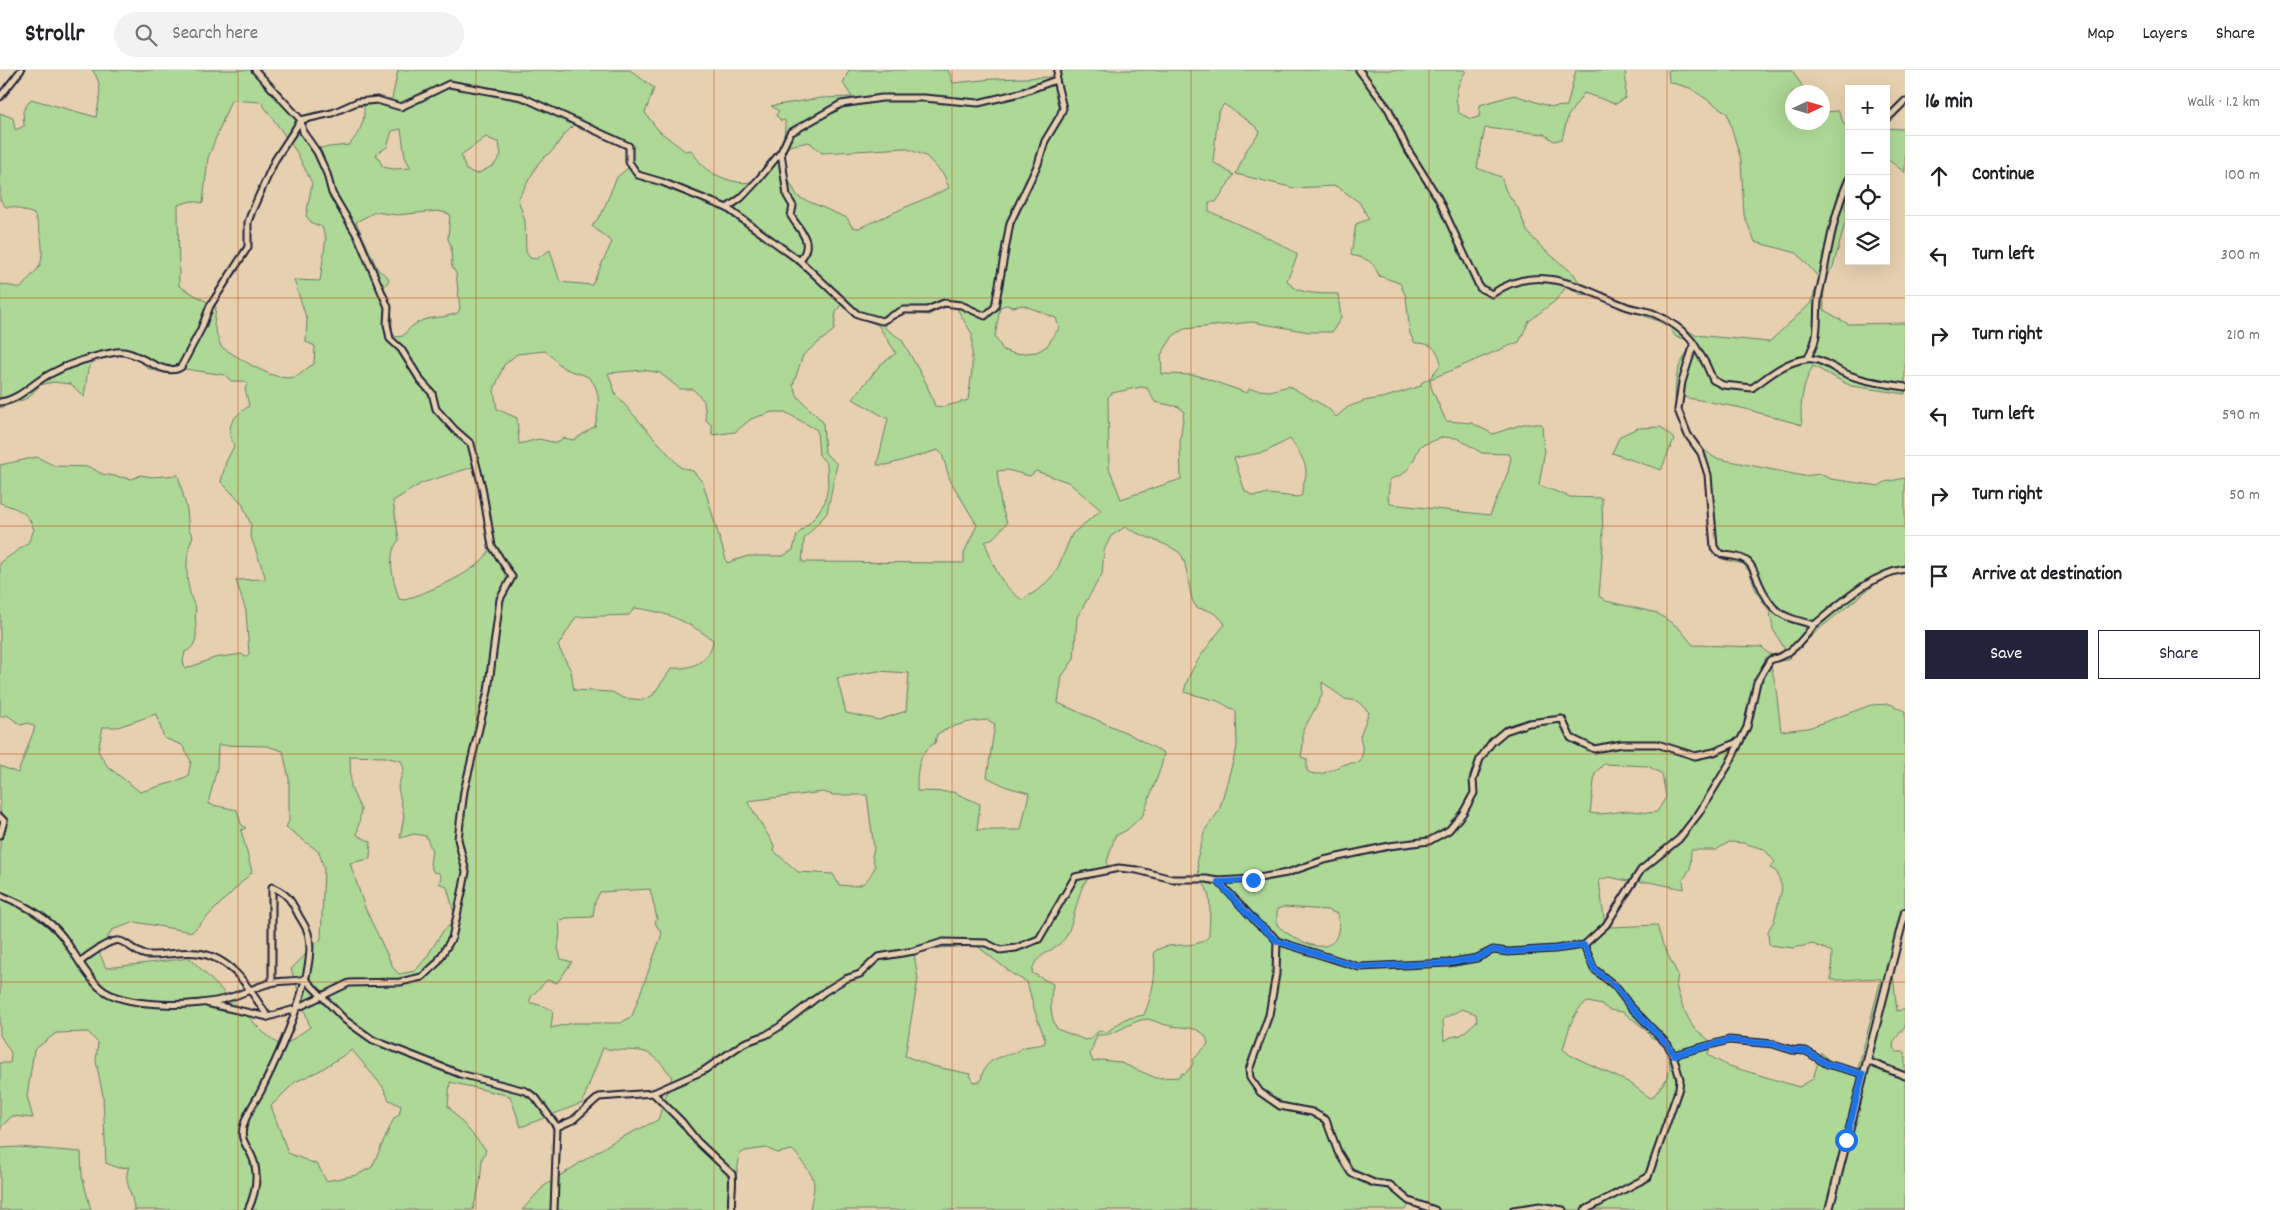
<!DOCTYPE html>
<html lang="en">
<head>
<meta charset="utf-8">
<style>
	:root { --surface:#fff; --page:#f2f2f2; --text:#202124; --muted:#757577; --line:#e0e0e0; --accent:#22223b }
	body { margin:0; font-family:Dekko,sans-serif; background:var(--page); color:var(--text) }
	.controls { position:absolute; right:15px; top:15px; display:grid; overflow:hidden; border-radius:0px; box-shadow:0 5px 20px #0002 }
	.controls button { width:45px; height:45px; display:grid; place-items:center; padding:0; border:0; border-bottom:1px solid var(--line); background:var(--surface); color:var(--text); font:25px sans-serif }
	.compass { position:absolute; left:1785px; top:15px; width:45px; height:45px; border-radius:50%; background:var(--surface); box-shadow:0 5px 20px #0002; rotate:86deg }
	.stop { position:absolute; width:15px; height:15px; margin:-11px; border:4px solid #1a73e8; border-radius:50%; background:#fff }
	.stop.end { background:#1a73e8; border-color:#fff; box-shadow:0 1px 5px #0008 }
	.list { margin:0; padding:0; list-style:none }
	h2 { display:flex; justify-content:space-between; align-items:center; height:65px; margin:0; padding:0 20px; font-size:21px }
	h2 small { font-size:16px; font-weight:400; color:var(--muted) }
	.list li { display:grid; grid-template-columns:32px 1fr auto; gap:15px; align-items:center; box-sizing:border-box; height:80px; padding:0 20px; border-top:1px solid var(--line) }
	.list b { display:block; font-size:19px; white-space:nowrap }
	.list em { font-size:16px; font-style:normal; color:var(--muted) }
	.actions { display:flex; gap:10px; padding:15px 20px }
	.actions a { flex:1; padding:11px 0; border:1px solid var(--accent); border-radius:0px; text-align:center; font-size:18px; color:var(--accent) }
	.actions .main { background:var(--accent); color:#fff }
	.icon { flex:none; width:28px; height:28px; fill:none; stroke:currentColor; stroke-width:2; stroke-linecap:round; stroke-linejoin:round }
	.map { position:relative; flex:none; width:1905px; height:1140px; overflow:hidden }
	header { display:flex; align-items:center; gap:30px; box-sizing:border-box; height:70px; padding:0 25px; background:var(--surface); border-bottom:1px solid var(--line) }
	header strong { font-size:24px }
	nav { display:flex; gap:28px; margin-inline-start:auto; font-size:18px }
	.search { width:350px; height:45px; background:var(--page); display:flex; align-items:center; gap:12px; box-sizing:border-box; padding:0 18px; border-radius:28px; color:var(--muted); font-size:19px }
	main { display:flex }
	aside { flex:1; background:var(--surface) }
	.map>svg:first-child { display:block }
	.green { fill:#add896; stroke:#687d68; fill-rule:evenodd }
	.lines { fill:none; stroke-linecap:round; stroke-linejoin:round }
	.minor-casing { stroke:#22223b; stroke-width:9 }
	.tertiary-casing { stroke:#22223b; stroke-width:10 }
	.minor { stroke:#e6d0af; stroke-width:5 }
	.tertiary { stroke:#e6d0af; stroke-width:6 }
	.route { stroke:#1a73e8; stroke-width:6 }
	.grid { fill:none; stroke:#c04e15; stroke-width:1; stroke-opacity:0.55 }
</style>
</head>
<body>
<header>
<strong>Strollr</strong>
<div class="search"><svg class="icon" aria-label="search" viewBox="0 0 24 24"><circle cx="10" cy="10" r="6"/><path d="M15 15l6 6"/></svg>Search here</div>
<nav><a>Map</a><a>Layers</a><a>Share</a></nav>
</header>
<main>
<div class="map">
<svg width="1905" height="1140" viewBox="0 0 1905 1140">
	<rect width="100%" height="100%" fill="#e6d0af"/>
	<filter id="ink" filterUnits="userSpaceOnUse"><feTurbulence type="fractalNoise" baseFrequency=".02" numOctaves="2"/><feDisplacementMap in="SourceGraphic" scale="10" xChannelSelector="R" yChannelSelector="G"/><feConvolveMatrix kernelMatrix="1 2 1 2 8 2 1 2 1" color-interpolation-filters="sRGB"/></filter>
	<g filter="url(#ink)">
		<!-- green -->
		<g class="green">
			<path d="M92,0H259L271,15L302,46L315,42H326L366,28L392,29L398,0H630L654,18L645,43L659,61L685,81L691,80C695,86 700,93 705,98C714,106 744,118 755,110C762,105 766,95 772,88C781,76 786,66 785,50L781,51L776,45L779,41L771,36L821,28L852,27L843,13L849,0H948L953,13L993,9L1053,7L1055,0H1463L1466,1C1456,15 1454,26 1459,43L1471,49L1479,47L1480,35L1514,25L1552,37L1567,36L1576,0H1625L1626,12L1625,28L1616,34L1584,23L1568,46L1562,69L1554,71L1544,64L1485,58L1477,98L1501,107L1506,121L1518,138L1527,161L1541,177L1574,204L1578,211L1620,231L1666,245L1695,265L1769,272L1810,234L1820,209L1797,183L1755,172L1744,145L1741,90L1727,43L1690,18L1669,12L1668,0H1792L1806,22H1792V52H1822L1823,42L1839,41L1844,55H1849V123L1845,136L1847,146L1833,197C1823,207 1823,226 1824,240L1848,254L1905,253V324L1851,316L1813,296C1803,314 1799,334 1802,355L1742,338L1683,327L1680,341L1691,363L1703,379L1715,388L1803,406L1820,404L1831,409L1879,416L1885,412L1905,408V502L1885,506L1819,559L1787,590L1773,592L1771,596C1777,617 1778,639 1781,661L1808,658L1871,635L1890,634L1905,641V855L1893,905L1897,941L1905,939V956L1894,971L1893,977L1896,982H1905V1140H1424L1409,1135L1405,1140H810C814,1115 819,1112 802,1092C798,1087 797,1083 792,1080L777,1083L766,1078L745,1081L740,1084C738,1097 731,1129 736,1140H522L544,1116L614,1071L658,1050L672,1006C665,999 658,987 648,983C635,978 618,982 603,978L582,1033L521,1057L510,1026L450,1012L448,1036L486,1080L482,1089L480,1113L473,1140H134C134,1126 122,1110 129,1097L118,1098L106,1093L103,1026L96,991L98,973L88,962L56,963L34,980L27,1026L33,1048L12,1046L1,1057L0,1072V993H10L11,983L0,965V696L18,703L35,657L28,653L21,655L7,645L0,647V493L28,473L34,460C28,441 18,439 0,433V395L37,387L55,396L90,397L102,404L132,409L141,405L152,407L178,405L187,440L189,460L193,466C184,485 185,520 196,538C193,554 203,574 185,582L183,591L185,599L214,588L242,584L245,587L249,584L246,541L236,510L266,509L250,464L251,455L242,433L221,412L226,392L234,376C225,355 232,348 249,336L245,318L248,314L244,311H231L225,305L185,299C172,307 160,302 147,298L146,295L127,284L94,290L88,299L84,327L71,314L53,312L40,315L28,328L0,338V214L21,218C26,211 34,204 39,197C46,184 40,156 34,144L14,137H6L0,130V43L13,48L15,60L24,56L23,41L31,29L96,47C99,31 104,14 92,0ZM231,30L261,32L296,81L312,113L306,146L312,153L322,157L326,168L320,211L294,210L307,250L306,272L315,276L314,294C307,297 302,304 295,307C274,313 239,287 221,277L214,255L216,237L179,216L178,135L191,131L203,133L208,88ZM1224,34L1255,56L1260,62L1247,79L1236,104L1294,118L1336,116L1359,132L1369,149L1356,154L1351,185C1367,189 1373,190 1379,206L1400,213L1406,227L1410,264L1415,273C1431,273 1438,278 1441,294L1430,308L1421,313V316L1386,327L1364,331L1348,337L1336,347L1328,338L1289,316L1270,321L1249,319L1247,323L1196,305L1162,304L1161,285L1173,266L1184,259L1252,252L1309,262H1332L1341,248L1338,224C1322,223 1296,226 1287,210L1297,187L1296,183C1268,166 1238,155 1209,141V132H1216L1234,105L1213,92L1218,43ZM359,36H364C365,53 360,62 349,75L319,78L305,60L304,55C309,49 348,40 359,36ZM574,55L582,60L597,63L627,78L628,98L617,107L602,143L592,156L612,172L592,215L560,212L550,180L536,189L530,188L526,182L525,151L518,129L539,92L554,79L563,66ZM401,59L405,87L411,98L393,99L383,97L376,84L387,77L392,61ZM486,67L499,73L501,85L494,95L477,104L466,100L461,85ZM809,72L822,83L905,78L926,86L944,105L949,118L859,158L852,157L847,148L798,127L788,109L784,83L789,76ZM438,141L450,144L448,169L451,176L452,197L456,203L460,238L458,243C432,252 422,242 403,266L396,267L392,263V247L384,217L389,210L387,206L378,200L356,152L375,142L397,145ZM1567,216L1580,224L1595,227L1658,251L1669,257L1676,267L1688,269L1690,276C1687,283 1682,290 1679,297C1673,314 1674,344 1682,361C1689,375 1701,385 1704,401C1708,426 1708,453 1710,478L1712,483L1722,489L1743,494L1749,501L1757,523L1770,542L1773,559L1784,578V583L1777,587L1768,583L1762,577L1693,575L1679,558L1657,543L1606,531L1599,526L1603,474L1602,428L1570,427L1539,415L1544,385L1542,354H1523L1493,364L1472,353L1446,351L1431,317L1430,309C1460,298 1489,283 1519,272L1529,251L1555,231ZM841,235L860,248L878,255L896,283L880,295L853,329L888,349L877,395H887L938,380L942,384L950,410L977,455L964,483V493L802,492L804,469L827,443L837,394L825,383L823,352L798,327L793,315L803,285L834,260L836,242ZM1006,235L1013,237L1023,235L1056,248L1059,258L1047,276L1037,282L1015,284L1003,280L995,267L1000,237ZM956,237L972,264V300L968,330L943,337L935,336L926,313L902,270L885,258V254L898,245L907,243L929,245L941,238ZM545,281C554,287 560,297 566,299C573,303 582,303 588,307C602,318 599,341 595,356L574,370L563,368L557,373L539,369L519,374L517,348L497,339L494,320L504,295L517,284ZM644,300L660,303L680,319H693L704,331L706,350L712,356V365L735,362L751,349L772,342H785L817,360L819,385L827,394L828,416L825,432L814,448L797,465L793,480L783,486H748L727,493L703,413L693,401L680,397L616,325L608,303ZM1141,317L1147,318L1155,332L1179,337L1184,341L1180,371L1181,409L1121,429L1109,398L1108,327L1112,323ZM1443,367L1457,368L1482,383L1508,384L1511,387L1508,402L1490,445L1390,434L1388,427L1390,409C1410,404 1412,393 1420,376ZM1290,369C1296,378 1308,393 1306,405C1304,413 1302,416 1302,425L1298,427L1268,424L1253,426L1245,421L1234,388L1265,382ZM473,397L478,414L490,478C482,502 428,521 405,530L399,529C394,512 385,485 399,470L393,431L422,413ZM1007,400L1030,406L1036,401L1068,412L1101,440L1072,464L1056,502L1041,518L1022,530C1000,514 994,498 985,472L993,468L1007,453L1001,435L997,401ZM1125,457C1139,466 1177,476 1182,486C1187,495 1189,521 1193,532L1197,538C1210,540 1217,543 1225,554C1210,574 1189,597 1184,622L1218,631L1236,641L1237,677L1219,741L1205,760L1197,789L1199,805C1180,810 1159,802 1140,798C1129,796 1118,799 1108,797L1107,792L1115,766L1127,760L1143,745L1161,697L1164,683L1127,663L1058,633L1062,606L1074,589L1077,547L1102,504L1104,480L1111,466ZM635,538C667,542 687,551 713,570C711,591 691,600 672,598L652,626L643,630L623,628L612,622L574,620L571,601L558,576L576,547L629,545ZM878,601L909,603L906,641L879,650L846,643L837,608ZM1322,612L1345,629L1357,631L1369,642L1360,666L1363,681L1360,692C1354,693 1348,693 1343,695C1330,699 1320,709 1307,701V689L1301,687L1303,675V660C1306,655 1321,629 1322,624C1323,621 1322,616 1322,612ZM156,644L164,668L182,675L191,691L188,706L174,712L140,722L108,697L98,681L103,657H118ZM988,650L995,654L987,707L1007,717L1029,723L1021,760H977L980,734L953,722L917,721C917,703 917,683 935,673L937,664C954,655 968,651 988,650ZM218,675L267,676L283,681L289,709V751L286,757L319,782L324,799L321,869L291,899L310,957L282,977L263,962L190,888L106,898L99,882L112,860L135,852L192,862L252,802L241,760L246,758L241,754L237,740L208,734L217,698ZM350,686L385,687L401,691L404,698L398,717L404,746L400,768L414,764L426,766L432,781L430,794L434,803L438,802L441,807L439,813L447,817L454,843L450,855L443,861L426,888L415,901L399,904L394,899L365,838L350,793L370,789L371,772L357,765L361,740L351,718ZM1604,694L1648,696L1662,704L1666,727L1657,742C1647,744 1639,741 1630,741C1616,741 1603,746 1590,743L1595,703ZM823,722L833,725H867L874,779L872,786L875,797C865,817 861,817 839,815L833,804L798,802L774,781V775L747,731ZM1729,772L1743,773L1764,779L1775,792L1770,798L1777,802L1782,818L1774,851L1768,861L1769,875L1793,878L1813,874L1832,882L1831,910C1848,911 1864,907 1881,909L1858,999C1842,997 1830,994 1821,982L1813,1009L1799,1017L1726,995L1708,985L1711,972L1693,957L1683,938L1676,916L1678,905L1663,875L1657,855L1612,857L1605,855L1599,810L1609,807L1633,812H1649L1684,819L1683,810L1690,799L1691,780H1716ZM1119,801L1143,803L1170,810L1173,813L1201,811C1214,822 1209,851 1209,866C1196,882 1169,869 1154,882C1157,903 1152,926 1144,945L1125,949L1107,962L1099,961L1090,969L1085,970L1057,959C1049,944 1050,930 1053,914L1032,903C1033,884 1056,881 1065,868C1074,854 1078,820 1086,811C1093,804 1109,802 1119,801ZM650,819L657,848L655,853L662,864L632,946L621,953H573L551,958L553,941C547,936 537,935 529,932L531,927L547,910L557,913L572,892L561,889L558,878L560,863L559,851L566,848L593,847L595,832L600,822ZM1284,837L1327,840L1338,844C1345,895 1299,875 1277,855V839ZM977,876L1014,905L1027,912L1035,942L1045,969V973C1039,976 1032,975 1025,977C1020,978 1016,983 1011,984C995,988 983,992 981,1011L973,1012L970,1004L932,996L905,986L918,909L914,883L938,878ZM1588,932L1602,935L1609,940L1623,942L1644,958L1651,967L1664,973L1668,983L1670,997L1668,1007L1653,1027L1650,1028L1630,1013L1570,985L1563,979C1568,964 1572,939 1588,932ZM1462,939L1476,944L1477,951L1461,965L1451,967L1444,971L1443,949ZM1147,949C1154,950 1160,954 1167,955C1180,959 1206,954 1208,974L1193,990V994L1185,1004L1182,1003L1180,1007L1156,1008L1119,992L1102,990L1093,992L1090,984L1097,965C1116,967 1128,951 1147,949ZM352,980L383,1017L389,1030L401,1036L399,1045L394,1048L372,1097L357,1105L326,1111L318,1095L288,1083L271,1036L295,1012L319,1001Z"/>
			<path d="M1905,57V102H1904L1886,88V58L1901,59Z"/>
			<path d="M1661,357L1674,369L1661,400L1612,383L1620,366L1638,358Z"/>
			<path d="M0,1076L1,1078L19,1077L81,1082L82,1106L91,1140H0Z"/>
		</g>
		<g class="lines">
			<defs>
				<g id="minor">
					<path d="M1359,0L1389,40L1406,77L1438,128L1480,218L1492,224C1538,191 1580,218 1625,236C1635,240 1646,240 1655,244C1669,250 1686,262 1694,274L1682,312L1678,340L1688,365L1701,383L1708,405L1714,477C1721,490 1737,482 1748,492C1753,496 1756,506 1759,513C1773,545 1781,546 1814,555C1840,534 1871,504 1905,499"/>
					<path d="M0,27L21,0"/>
					<path d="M1886,50L1905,31"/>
					<path d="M781,82L787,126L793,136L791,146C802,164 814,171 800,191"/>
					<path d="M727,138L800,191L857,244L882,251L903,240H927L944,233L961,235L985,246L995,237L1010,153L1038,94L1045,71L1060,46L1063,38L1056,10L1058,0"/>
					<path d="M1694,274L1706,294L1713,310L1723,315L1752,318C1769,306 1784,292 1806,289C1818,287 1828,295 1838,300C1858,311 1883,313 1905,317"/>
					<path d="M1808,288C1810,282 1814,276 1815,270C1819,256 1816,239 1819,224C1828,186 1832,146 1849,109"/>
					<path d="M0,332C20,330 33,312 50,304C70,293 93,286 116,282C137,278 163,309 181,297L201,259L210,236L248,177V152L252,141L275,90L301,50L332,43L357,32L377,30L401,37L449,14L522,27L629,76V92L638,105L662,112L727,138L741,128L758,110L781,82L790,63L841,34L882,28H924L978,33L1020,23L1056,10"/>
					<path d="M0,747L4,751L0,765"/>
					<path d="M1218,811L1253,809L1287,803L1324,790L1389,776L1429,771L1449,760L1463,743L1474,723L1473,710L1480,689L1492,672L1505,661L1529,653L1562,649L1571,668L1594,679L1622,674H1657L1695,686L1714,682L1740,671L1747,657L1757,612L1770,590C1791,585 1801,572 1814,555"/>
					<path d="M0,825C23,834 48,847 63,867C75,883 84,903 99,917C122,939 199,937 228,928C243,924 257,916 271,913C283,910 294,912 305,909L345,950L373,970L460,1004L526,1021L536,1028L557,1057L554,1140"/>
					<path d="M1277,871L1359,897L1448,893L1477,888L1493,880L1508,882L1555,879L1584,875L1606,855L1641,800L1679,769L1699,743L1729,694L1740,671"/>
					<path d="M1584,875L1594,899L1615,916L1630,936L1668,975L1673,985L1680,1009L1679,1018L1648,1107L1585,1140"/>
					<path d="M80,892C87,886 111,868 120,871C130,874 136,884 147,885C164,886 181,881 197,883C233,887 250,920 268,947"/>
					<path d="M206,933L268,947L295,939L349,913L400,912L422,907L437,893L452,868L463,818L466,802L458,769L464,721L488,621L500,529L512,507L492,476L482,417L471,374L455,360L436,339L432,323L421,311L401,279L390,269L387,254L388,237L358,167L332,123L327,104L317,82L303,62L301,50L255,0"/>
					<path d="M1673,985L1729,970L1773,974L1792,980L1806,981L1827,994L1863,1004"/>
					<path d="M1867,991L1905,1006"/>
					<path d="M653,1023L682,1052L697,1071L732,1104C734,1116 730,1127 732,1140"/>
					<path d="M557,1057L573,1050L599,1027L653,1023L703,1001L744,973L766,965L779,957L824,922L845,909L860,904L878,887L914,881L943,872L986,873L1000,880L1016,878L1039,869L1075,807L1119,798L1137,800L1172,809H1206L1218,811L1258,854L1271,864L1277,871L1276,904L1269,945L1249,1000L1250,1008L1260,1022L1280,1036L1312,1042L1326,1050L1338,1082L1351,1103L1374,1113L1390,1115L1409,1131L1435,1140"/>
					<path d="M248,1140C254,1127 258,1111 255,1096C252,1077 236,1073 245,1051C249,1040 256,1030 261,1021C278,987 319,899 308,863C306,857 302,851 299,846C291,830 288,824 272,817V912"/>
					<path d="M1513,1140L1540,1136L1563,1140"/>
				</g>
				<path id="tertiary" d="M1829,1140L1905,842"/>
			</defs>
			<!-- minor casing -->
			<use href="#minor" class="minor-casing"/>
			<!-- tertiary casing -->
			<use href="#tertiary" class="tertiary-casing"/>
			<!-- minor -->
			<use href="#minor" class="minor"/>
			<!-- tertiary -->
			<use href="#tertiary" class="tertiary"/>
		</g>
	</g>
	<g class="lines" filter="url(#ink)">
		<!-- route -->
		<path class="route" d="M1253,810L1218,812L1246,842L1277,871L1359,897L1448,893L1477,888L1493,880L1508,882L1555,879L1584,875L1594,899L1615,916L1630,936L1668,975L1674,985L1729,970L1773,974L1792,980L1806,981L1827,994L1863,1004L1846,1070"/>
	</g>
	<!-- grid -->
	<path class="grid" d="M238,0V1140M476,0V1140M714,0V1140M952,0V1140M1191,0V1140M1429,0V1140M1667,0V1140M0,228H1905M0,456H1905M0,684H1905M0,912H1905"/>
</svg>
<div class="controls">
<button>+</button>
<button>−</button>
<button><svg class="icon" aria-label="locate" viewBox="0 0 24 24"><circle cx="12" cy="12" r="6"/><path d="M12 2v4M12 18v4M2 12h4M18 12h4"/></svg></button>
<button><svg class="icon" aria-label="layers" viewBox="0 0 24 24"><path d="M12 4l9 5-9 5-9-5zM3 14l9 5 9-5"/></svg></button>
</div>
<svg class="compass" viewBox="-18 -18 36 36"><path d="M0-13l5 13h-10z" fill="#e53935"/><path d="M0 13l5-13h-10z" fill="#757577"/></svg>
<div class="stop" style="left:1846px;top:1070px"></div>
<div class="stop end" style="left:1253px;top:810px"></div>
</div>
<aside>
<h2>16 min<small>Walk · 1.2 km</small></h2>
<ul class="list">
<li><svg class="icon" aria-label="ahead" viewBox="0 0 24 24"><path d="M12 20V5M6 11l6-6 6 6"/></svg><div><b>Continue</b></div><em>100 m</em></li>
<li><svg class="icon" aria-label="left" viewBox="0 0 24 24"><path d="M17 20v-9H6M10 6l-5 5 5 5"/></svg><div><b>Turn left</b></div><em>300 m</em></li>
<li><svg class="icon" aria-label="right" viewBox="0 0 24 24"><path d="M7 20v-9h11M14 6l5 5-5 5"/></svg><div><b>Turn right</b></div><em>210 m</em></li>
<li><svg class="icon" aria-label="left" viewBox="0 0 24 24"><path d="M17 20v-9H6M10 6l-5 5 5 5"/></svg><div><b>Turn left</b></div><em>590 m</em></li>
<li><svg class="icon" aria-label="right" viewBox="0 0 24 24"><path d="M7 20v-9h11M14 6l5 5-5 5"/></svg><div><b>Turn right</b></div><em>50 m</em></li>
<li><svg class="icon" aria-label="arrive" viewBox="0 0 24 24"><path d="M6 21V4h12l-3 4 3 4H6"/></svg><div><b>Arrive at destination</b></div></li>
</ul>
<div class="actions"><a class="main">Save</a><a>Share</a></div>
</aside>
</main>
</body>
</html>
